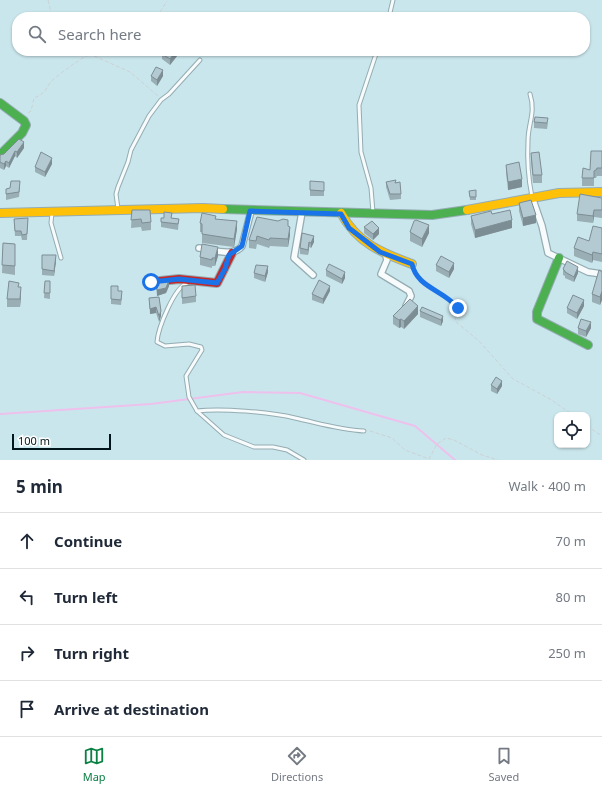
<!DOCTYPE html>
<html lang="en">
<head>
<meta charset="utf-8">
<style>
	:root { --surface:#fff; --page:#f6f6f7; --text:#1f2937; --muted:#747a83; --line:#e0e1e3; --accent:#0b8043 }
	body { margin:0; font-family:"Noto Sans",sans-serif; background:var(--page); color:var(--text) }
	.controls { position:absolute; right:12px; bottom:12px; display:grid; overflow:hidden; border-radius:8px; box-shadow:0 1px 3px #0004 }
	.controls button { width:36px; height:36px; display:grid; place-items:center; padding:0; border:0; border-bottom:1px solid var(--line); background:var(--surface); color:var(--text); font:20px sans-serif }
	.scale { position:absolute; left:12px; bottom:10px; width:99px; box-sizing:border-box; padding-left:4px; border:2px solid #00161c; border-top:0; font-size:11px; line-height:14px; white-space:nowrap; color:#00161c; -webkit-text-stroke:3px #fff; paint-order:stroke }
	.stop { position:absolute; width:12px; height:12px; margin:-9px; border:3px solid #1a73e8; border-radius:50%; background:#fff }
	.stop.end { background:#1a73e8; border-color:#fff; box-shadow:0 1px 4px #0008 }
	.list { margin:0; padding:0; list-style:none }
	h2 { display:flex; justify-content:space-between; align-items:center; height:52px; margin:0; padding:0 16px; font-size:17px }
	h2 small { font-size:13px; font-weight:400; color:var(--muted) }
	.list li { display:grid; grid-template-columns:26px 1fr auto; gap:12px; align-items:center; box-sizing:border-box; height:56px; padding:0 16px; border-top:1px solid var(--line) }
	.list b { display:block; font-size:15px; white-space:nowrap }
	.list em { font-size:13px; font-style:normal; color:var(--muted) }
	.icon { flex:none; width:22px; height:22px; fill:none; stroke:currentColor; stroke-width:2; stroke-linecap:round; stroke-linejoin:round }
	.map { position:relative; flex:none; width:602px; height:460px; overflow:hidden }
	.search { position:absolute; background:var(--surface); box-shadow:0 1px 3px #0004; left:12px; right:12px; top:12px; height:44px; display:flex; align-items:center; gap:10px; box-sizing:border-box; padding:0 14px; border-radius:16px; color:var(--muted); font-size:15px }
	.sheet { height:276px; background:var(--surface) }
	nav { display:flex; justify-content:space-around; align-items:center; box-sizing:border-box; height:56px; border-top:1px solid var(--line); background:var(--surface); font-size:11px; color:var(--muted) }
	nav a { display:grid; justify-items:center; gap:2px }
	nav .on { color:var(--accent) }
	.map>svg:first-child { display:block }
	.lines { fill:none; stroke-linecap:round; stroke-linejoin:round }
	.stream { stroke:#eec0ec; stroke-width:2 }
	.lane-casing { stroke:#94acb2; stroke-width:5 }
	.street-casing { stroke:#94acb2; stroke-width:8 }
	.fast-casing { stroke:#94acb2; stroke-width:10 }
	.slow-casing { stroke:#94acb2; stroke-width:10 }
	.jam-casing { stroke:#94acb2; stroke-width:10 }
	.path { stroke:#cad2d5; stroke-width:1; stroke-dasharray:4 2; stroke-linecap:butt }
	.lane { stroke:#f7fbfc; stroke-width:3 }
	.street { stroke:#f7fbfc; stroke-width:5.5 }
	.fast { stroke:#4caf50; stroke-width:8 }
	.slow { stroke:#ffc107; stroke-width:8 }
	.jam { stroke:#c62828; stroke-width:8 }
	.wall { fill:#9aaeb5 }
	.shaded-wall { fill:#7d8d94 }
	.building { fill:#b3cad3; stroke:#7d8d94 }
	.route { stroke:#1a73e8; stroke-width:5 }
</style>
</head>
<body>
<div class="map">
<svg width="602" height="460" viewBox="0 0 602 460">
	<rect width="100%" height="100%" fill="#cae6ed"/>
	<g class="lines">
		<!-- stream -->
		<path class="stream" d="M0,414L151,404L243,392L300,393L415,426L455,460"/>
		<defs>
			<g id="lane">
				<path d="M389,17L393,0"/>
				<path d="M530,94C536,113 528,123 528,141C527,160 528,177 532,197"/>
				<path d="M118,209L116,194L118,187L128,162L131,150L149,116L161,100L169,94L200,60"/>
				<path d="M373,212L371,188L361,152L359,105L377,51"/>
				<path d="M52,213L51,223L61,258"/>
				<path d="M187,283C174,288 158,328 157,342L165,346L189,344L201,347L202,350L186,376L189,397L197,411L224,435L254,447H273L287,450L304,460"/>
				<path d="M197,411C221,408 270,412 295,418C318,423 340,430 364,431"/>
			</g>
			<g id="street">
				<path d="M532,197L542,226L548,253L588,272L602,274"/>
				<path d="M302,212L294,258L313,275"/>
				<path d="M199,248C212,249 233,258 242,246L251,211"/>
				<path d="M386,256L387,260L381,274L409,291L411,296L406,306"/>
			</g>
			<g id="fast">
				<path d="M0,103L24,121L26,125L22,133L0,155"/>
				<path d="M223,209L432,215L467,210"/>
				<path d="M559,258L537,312V319L588,345"/>
			</g>
			<g id="slow">
				<path d="M467,210L559,193L602,192"/>
				<path d="M0,213L203,208L223,209"/>
				<path d="M341,213C357,243 382,253 412,264"/>
			</g>
			<path id="jam" d="M151,282L179,279L217,283L232,253"/>
		</defs>
		<!-- lane casing -->
		<use href="#lane" class="lane-casing"/>
		<!-- street casing -->
		<use href="#street" class="street-casing"/>
		<!-- fast casing -->
		<use href="#fast" class="fast-casing"/>
		<!-- slow casing -->
		<use href="#slow" class="slow-casing"/>
		<!-- jam casing -->
		<use href="#jam" class="jam-casing"/>
		<!-- path -->
		<g class="path">
			<path d="M48,0L52,17"/>
			<path d="M157,17L167,1"/>
			<path d="M83,51L130,72L158,96"/>
			<path d="M28,113L31,111L34,98C49,92 45,86 54,79C67,68 81,58 97,51"/>
			<path d="M414,271C422,287 456,298 458,312L455,317L456,322L479,341L513,379L550,399L573,415"/>
			<path d="M587,426L602,436"/>
			<path d="M370,431L392,438L405,450L429,459L437,444L446,438L454,440L482,455L498,460"/>
		</g>
		<!-- lane -->
		<use href="#lane" class="lane"/>
		<!-- street -->
		<use href="#street" class="street"/>
		<!-- fast -->
		<use href="#fast" class="fast"/>
		<!-- slow -->
		<use href="#slow" class="slow"/>
		<!-- jam -->
		<use href="#jam" class="jam"/>
	</g>
	<!-- wall -->
	<g class="wall">
		<path d="M177,51V56L170,65L162,59V54Z"/>
		<path d="M151,76H163L157,86L151,81Z"/>
		<path d="M534,122L548,123L547,129L534,128Z"/>
		<path d="M24,148L17,158L15,156L9,168L6,166L4,170L0,168V155Z"/>
		<path d="M602,151V176H597L596,178H594V186H582V178L590,170Z"/>
		<path d="M531,153L542,175V183H533L531,162Z"/>
		<path d="M52,164L45,177L35,172V167Z"/>
		<path d="M506,165L522,187L508,190L506,173Z"/>
		<path d="M386,182L396,183L401,194V199L390,200L386,187Z"/>
		<path d="M20,187L19,197L6,200V194L10,188Z"/>
		<path d="M324,188V196H310V190Z"/>
		<path d="M469,191L476,197V200H470Z"/>
		<path d="M602,198V218L594,217L593,223L577,221V214Z"/>
		<path d="M519,203L536,223L523,226L519,211Z"/>
		<path d="M132,210L151,222V230L142,231L141,227L131,228Z"/>
		<path d="M492,214L512,228L475,238L471,224V216Z"/>
		<path d="M257,217L288,226L290,235L288,247L270,246L269,248L257,244L256,249L249,248V240Z"/>
		<path d="M28,218L27,240H22L21,236H15L14,219Z"/>
		<path d="M172,218L179,219L178,230L161,227V222Z"/>
		<path d="M216,219L237,229L234,247L202,243V232H200V223Z"/>
		<path d="M364,227L379,234L373,240L364,233Z"/>
		<path d="M602,228V262L593,260L592,263L574,256V248L589,241Z"/>
		<path d="M410,232L429,233L422,247L410,241Z"/>
		<path d="M302,233L314,242L311,248L309,247L308,255L300,254V248Z"/>
		<path d="M3,243L15,244V275L2,273Z"/>
		<path d="M42,255L56,261L54,276L42,275Z"/>
		<path d="M218,256L215,266H212V268L200,265V257Z"/>
		<path d="M436,265L454,269L449,278L436,271Z"/>
		<path d="M563,269L578,273L574,282L565,278V276L563,275Z"/>
		<path d="M326,270L345,278L342,284L326,276Z"/>
		<path d="M268,272L265,282L254,278V273Z"/>
		<path d="M602,272V300L600,305L592,302V294Z"/>
		<path d="M45,281H50V299L44,298Z"/>
		<path d="M156,282L169,286L166,293L157,296L156,287Z"/>
		<path d="M111,286L122,297L121,305L111,304Z"/>
		<path d="M182,286L196,296V302L182,304Z"/>
		<path d="M19,287L21,295L20,307H7V299Z"/>
		<path d="M330,291L323,304L312,300V294Z"/>
		<path d="M159,297L161,316L159,322L156,313L150,314L149,298Z"/>
		<path d="M584,306L577,319L567,313V308Z"/>
		<path d="M422,307L443,321L441,326L420,317V311Z"/>
		<path d="M418,314L404,329L401,327L399,328L393,324V316Z"/>
		<path d="M578,328H591L586,337L578,334Z"/>
		<path d="M491,385L502,386L497,394L491,391Z"/>
	</g>
	<!-- shaded-wall -->
	<g class="shaded-wall">
		<path d="M176,51L177,56L170,65V59Z"/>
		<path d="M163,70V76L157,86V80Z"/>
		<path d="M24,142V148L17,158V152Z"/>
		<path d="M15,151V156L9,168V163Z"/>
		<path d="M52,158V164L45,177V172Z"/>
		<path d="M6,161V166L4,170V164Z"/>
		<path d="M522,179V187L508,190V182Z"/>
		<path d="M594,210V217L593,223V216Z"/>
		<path d="M536,215V223L523,226V218Z"/>
		<path d="M512,220V228L475,238V230Z"/>
		<path d="M237,221V229L234,247V239Z"/>
		<path d="M429,225V233L422,247V239Z"/>
		<path d="M290,227V235L288,247V239Z"/>
		<path d="M379,228V234L373,240V234Z"/>
		<path d="M314,236V242L311,248V243Z"/>
		<path d="M309,242V247L308,255V250Z"/>
		<path d="M218,247V256L215,266V258Z"/>
		<path d="M593,252V260L592,263V255Z"/>
		<path d="M56,255V261L54,276V271Z"/>
		<path d="M454,263V269L449,278V272Z"/>
		<path d="M268,266V272L265,282V276Z"/>
		<path d="M578,267V273L574,282V277Z"/>
		<path d="M345,272V278L342,284V279Z"/>
		<path d="M169,280V286L166,293L157,296V290Z"/>
		<path d="M330,286V291L323,304V299Z"/>
		<path d="M21,287V295L20,307V299Z"/>
		<path d="M602,291V300L600,305V297Z"/>
		<path d="M584,300V306L577,319V313Z"/>
		<path d="M418,306V314L404,329V321Z"/>
		<path d="M156,307V313L150,314V309Z"/>
		<path d="M161,311V316L159,322V316Z"/>
		<path d="M443,316V321L441,326V320Z"/>
		<path d="M401,319V327L399,328V320Z"/>
		<path d="M591,322V328L586,337V331Z"/>
		<path d="M502,381V386L497,394V389Z"/>
	</g>
	<!-- building -->
	<g class="building">
		<path d="M164,51H176L170,59L162,54Z"/>
		<path d="M156,67L163,70L157,80L151,76Z"/>
		<path d="M535,117L548,118L547,123L534,122Z"/>
		<path d="M19,139L24,142L17,152L15,151L9,163L6,161L4,164L0,162V155L4,154Z"/>
		<path d="M591,151H602V168H597L596,170L594,171V178H582L583,168L590,170Z"/>
		<path d="M41,152L52,158L45,172L35,167Z"/>
		<path d="M539,152L542,175H533L531,153Z"/>
		<path d="M519,162L522,179L508,182L506,165Z"/>
		<path d="M396,180L395,183L400,182L401,194H390L386,182Z"/>
		<path d="M11,181H20L19,192L6,194V189L10,188Z"/>
		<path d="M310,181L324,182V191L310,190Z"/>
		<path d="M476,190V197H470L469,191Z"/>
		<path d="M580,194L602,198V210H594L593,216L577,214Z"/>
		<path d="M531,200L536,215L523,218L519,203Z"/>
		<path d="M132,210H150L151,222L142,223L141,219L131,220Z"/>
		<path d="M510,210L512,220L475,230L471,216L491,211L492,214Z"/>
		<path d="M164,212L172,213L171,218L179,219L178,224L161,222V218H164Z"/>
		<path d="M202,213L216,216L215,219L237,221L234,239L202,234V224L200,223Z"/>
		<path d="M257,217L278,221L283,219L288,220V226L290,227L288,239L270,238L269,240L257,236L256,241L249,240Z"/>
		<path d="M28,218L27,234L22,235L21,231H15L14,219Z"/>
		<path d="M416,220L429,225L422,239L410,232L414,221Z"/>
		<path d="M372,221L379,228L373,234L364,227Z"/>
		<path d="M593,226L602,228V254L593,252L592,255L574,248L578,237L589,241Z"/>
		<path d="M302,233L314,236L311,243L309,242L308,250L300,248Z"/>
		<path d="M3,243L15,244V266L2,265Z"/>
		<path d="M202,244L218,247L215,258H212V260L200,257Z"/>
		<path d="M42,255H56L54,271L42,269Z"/>
		<path d="M441,256L454,263L449,272L436,265Z"/>
		<path d="M567,261L578,267L574,277L565,272V271L563,269Z"/>
		<path d="M329,264L345,272L342,279L326,270Z"/>
		<path d="M256,265L268,266L265,276L254,273Z"/>
		<path d="M599,270L602,272V291L600,297L592,294Z"/>
		<path d="M169,280L166,288L157,290L156,282Z"/>
		<path d="M319,280L330,286L323,299L312,294Z"/>
		<path d="M9,281L19,283L18,287H21L20,299H7Z"/>
		<path d="M45,281H50V293H44Z"/>
		<path d="M195,285L196,296L182,298V286Z"/>
		<path d="M111,286H118V291H122L121,300L111,299Z"/>
		<path d="M573,295L584,300L577,313L567,308Z"/>
		<path d="M159,297L161,311L159,316L156,307L150,309L149,298Z"/>
		<path d="M410,299L418,306L404,321L401,319L399,320L393,316Z"/>
		<path d="M422,307L443,316L441,320L420,311Z"/>
		<path d="M581,319L591,322L586,331L578,328Z"/>
		<path d="M496,377L502,381L497,389L491,385Z"/>
	</g>
	<g class="lines">
		<!-- route -->
		<path class="route" d="M151,282L179,279L217,283L225,269L229,255L242,246L250,211L341,214L349,228L380,252L412,264C417,288 444,290 458,308"/>
	</g>
</svg>
<div class="controls">
<button><svg class="icon" aria-label="locate" viewBox="0 0 24 24"><circle cx="12" cy="12" r="6"/><path d="M12 2v4M12 18v4M2 12h4M18 12h4"/></svg></button>
</div>
<div class="scale">100 m</div>
<div class="stop" style="left:151px;top:282px"></div>
<div class="stop end" style="left:458px;top:308px"></div>
<div class="search"><svg class="icon" aria-label="search" viewBox="0 0 24 24"><circle cx="10" cy="10" r="6"/><path d="M15 15l6 6"/></svg>Search here</div>
</div>
<section class="sheet">
<h2>5 min<small>Walk · 400 m</small></h2>
<ul class="list">
<li><svg class="icon" aria-label="ahead" viewBox="0 0 24 24"><path d="M12 20V5M6 11l6-6 6 6"/></svg><div><b>Continue</b></div><em>70 m</em></li>
<li><svg class="icon" aria-label="left" viewBox="0 0 24 24"><path d="M17 20v-9H6M10 6l-5 5 5 5"/></svg><div><b>Turn left</b></div><em>80 m</em></li>
<li><svg class="icon" aria-label="right" viewBox="0 0 24 24"><path d="M7 20v-9h11M14 6l5 5-5 5"/></svg><div><b>Turn right</b></div><em>250 m</em></li>
<li><svg class="icon" aria-label="arrive" viewBox="0 0 24 24"><path d="M6 21V4h12l-3 4 3 4H6"/></svg><div><b>Arrive at destination</b></div></li>
</ul>
</section>
<nav>
<a class="on"><svg class="icon" aria-label="map" viewBox="0 0 24 24"><path d="M3 6l6-2 6 2 6-2v14l-6 2-6-2-6 2zM9 4v14M15 6v14"/></svg>Map</a>
<a><svg class="icon" aria-label="directions" viewBox="0 0 24 24"><path d="M12 3l9 9-9 9-9-9zM9 14v-3h6M13 9l2 2-2 2"/></svg>Directions</a>
<a><svg class="icon" aria-label="saved" viewBox="0 0 24 24"><path d="M7 4h10v16l-5-4-5 4z"/></svg>Saved</a>
</nav>
</body>
</html>
